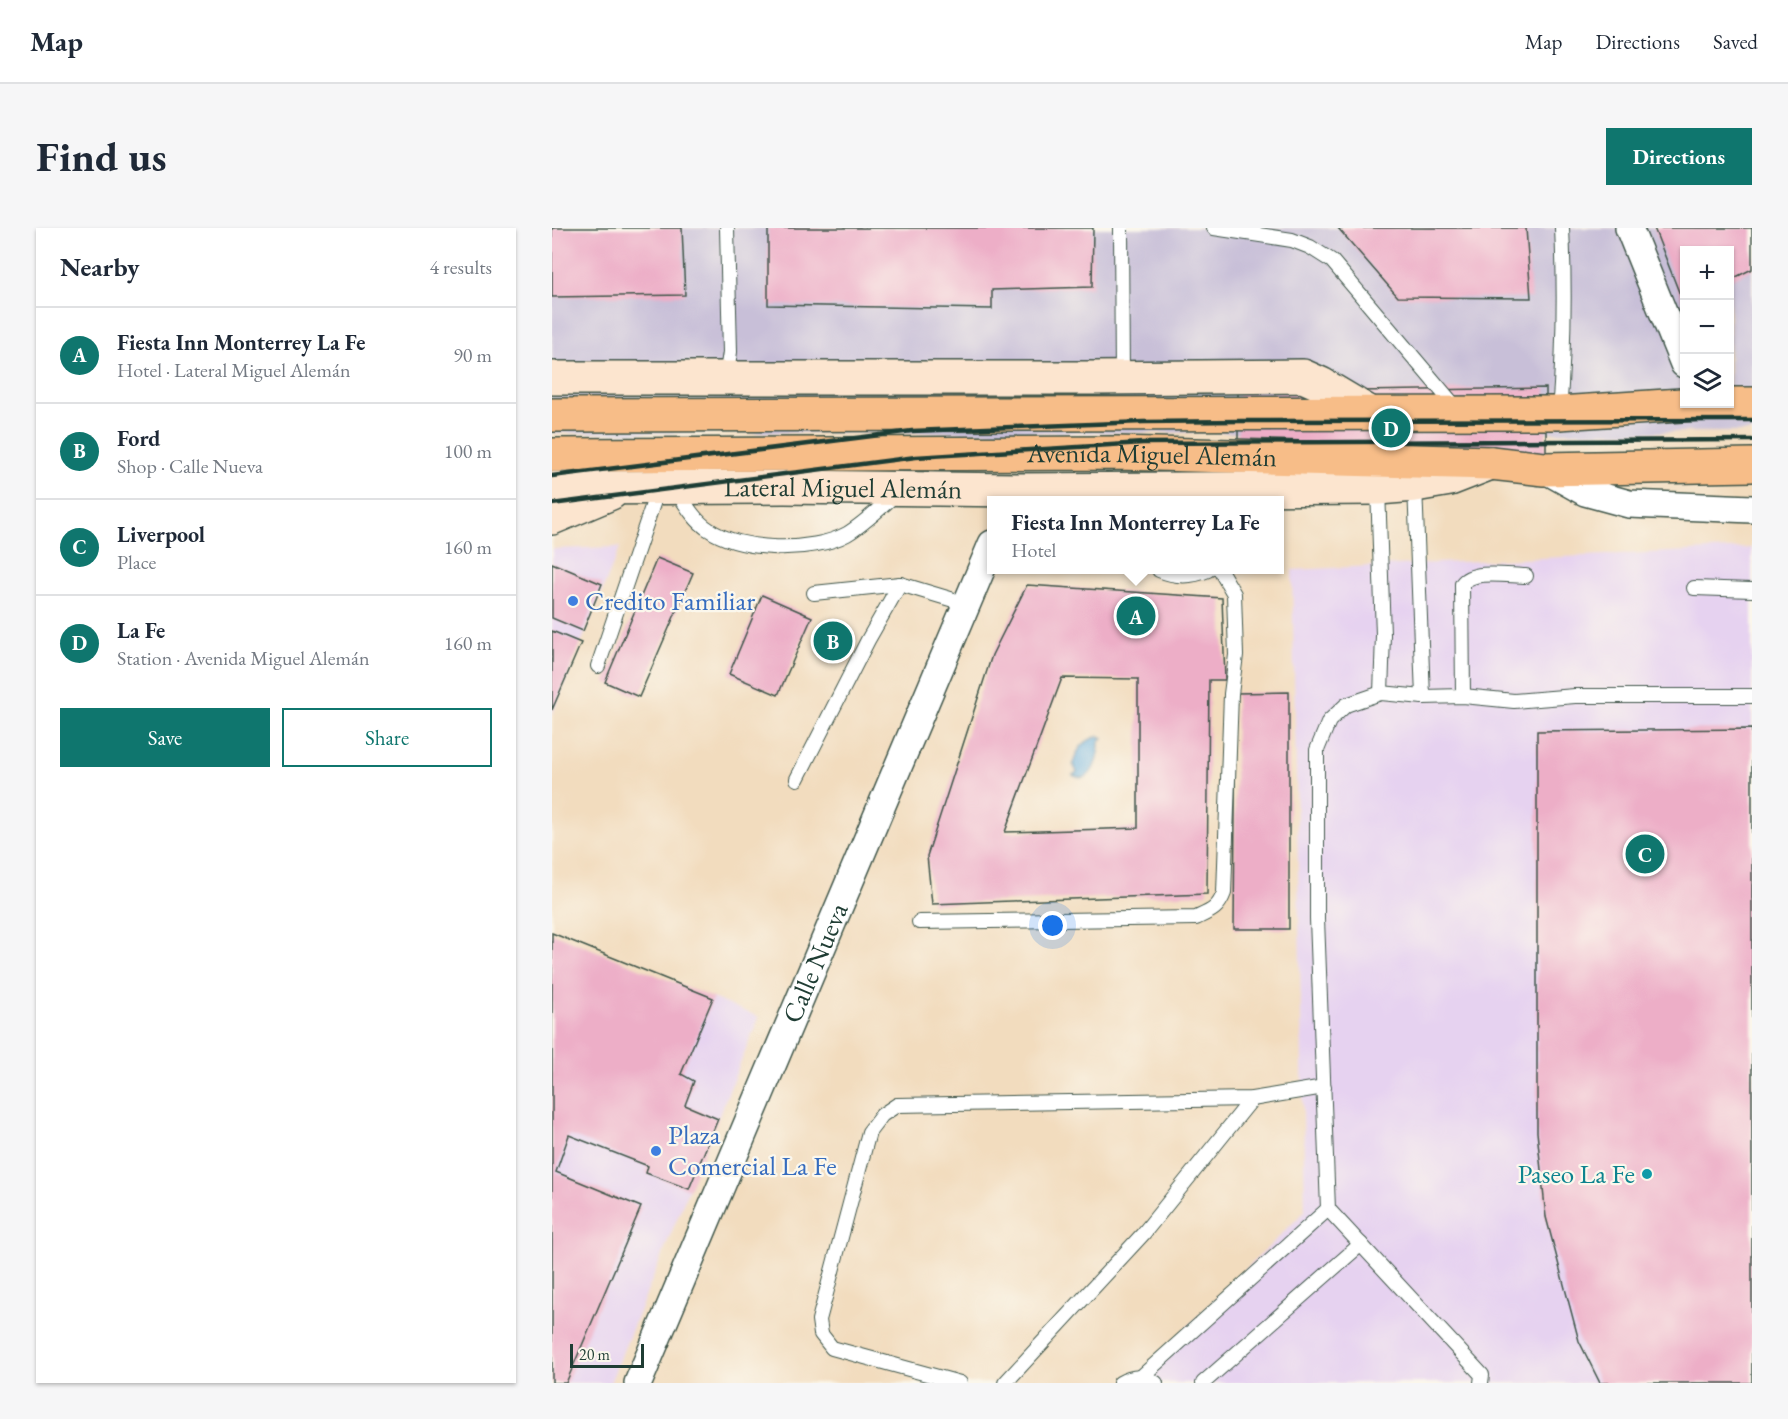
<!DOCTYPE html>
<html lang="en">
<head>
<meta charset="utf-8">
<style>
	:root { --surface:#fff; --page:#f6f6f7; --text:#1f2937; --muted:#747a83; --line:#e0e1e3; --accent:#0f766e }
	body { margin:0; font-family:"EB Garamond",serif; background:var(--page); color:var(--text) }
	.controls { position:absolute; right:18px; top:18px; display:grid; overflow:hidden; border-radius:0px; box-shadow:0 2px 4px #0004 }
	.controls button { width:54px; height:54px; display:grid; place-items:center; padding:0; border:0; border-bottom:2px solid var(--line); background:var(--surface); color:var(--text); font:30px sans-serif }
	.scale { position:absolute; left:18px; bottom:15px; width:74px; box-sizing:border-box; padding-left:6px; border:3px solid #1f3d34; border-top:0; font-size:16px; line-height:21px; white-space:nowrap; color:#1f3d34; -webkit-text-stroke:4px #fbf7ec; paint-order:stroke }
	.you { position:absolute; left:501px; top:698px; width:21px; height:21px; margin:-15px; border:4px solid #fff; border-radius:50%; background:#1a73e8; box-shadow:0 0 0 9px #1a73e833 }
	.badge { display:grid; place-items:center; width:39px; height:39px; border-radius:50%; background:var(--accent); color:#fff; font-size:20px; font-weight:700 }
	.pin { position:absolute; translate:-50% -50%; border:3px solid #fff; box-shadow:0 2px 6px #0006 }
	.popup { position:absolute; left:435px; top:268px; width:297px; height:78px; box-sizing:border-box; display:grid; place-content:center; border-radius:0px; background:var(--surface); filter:drop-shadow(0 2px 4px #0005); font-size:20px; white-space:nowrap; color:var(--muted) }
	.popup b { font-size:22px; color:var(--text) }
	.popup::after { content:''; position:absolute; left:50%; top:100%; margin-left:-12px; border:12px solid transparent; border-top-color:var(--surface) }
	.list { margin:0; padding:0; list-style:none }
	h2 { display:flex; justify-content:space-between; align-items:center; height:78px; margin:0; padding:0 24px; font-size:26px }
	h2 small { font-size:20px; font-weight:400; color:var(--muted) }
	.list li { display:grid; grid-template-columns:39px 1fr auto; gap:18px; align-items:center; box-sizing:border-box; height:96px; padding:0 24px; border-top:2px solid var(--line) }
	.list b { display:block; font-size:22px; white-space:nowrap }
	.list p { margin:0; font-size:20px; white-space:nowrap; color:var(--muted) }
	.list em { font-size:20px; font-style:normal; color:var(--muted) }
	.actions { display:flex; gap:12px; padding:18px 24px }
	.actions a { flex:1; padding:14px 0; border:2px solid var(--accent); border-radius:0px; text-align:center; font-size:21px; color:var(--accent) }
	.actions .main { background:var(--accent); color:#fff }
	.icon { flex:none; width:33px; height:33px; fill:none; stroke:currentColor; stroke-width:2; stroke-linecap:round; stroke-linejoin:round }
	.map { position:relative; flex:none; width:1200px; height:1155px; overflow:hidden; border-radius:0px }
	header { display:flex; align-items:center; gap:36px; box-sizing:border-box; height:84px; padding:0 30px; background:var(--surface); border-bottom:2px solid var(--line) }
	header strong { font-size:28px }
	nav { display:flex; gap:33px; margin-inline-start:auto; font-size:21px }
	.intro { display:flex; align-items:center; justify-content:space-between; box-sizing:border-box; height:144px; padding:0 36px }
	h1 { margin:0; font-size:42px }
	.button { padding:15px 27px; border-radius:0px; background:var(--accent); color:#fff; font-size:21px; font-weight:700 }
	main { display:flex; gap:36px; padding:0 36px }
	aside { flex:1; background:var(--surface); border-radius:0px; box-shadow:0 2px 4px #0004 }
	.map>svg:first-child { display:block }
	.built { fill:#e6d2f0 }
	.industrial { fill:#c8bfd8; fill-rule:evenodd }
	.water { fill:#64acdb; stroke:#427488; stroke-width:1.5 }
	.building { fill:#edaec7; fill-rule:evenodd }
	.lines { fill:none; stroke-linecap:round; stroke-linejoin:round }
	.lane-casing { stroke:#3f5549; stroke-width:16 }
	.street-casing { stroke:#3f5549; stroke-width:30 }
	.secondary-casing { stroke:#3f5549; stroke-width:36 }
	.highway-casing { stroke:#3f5549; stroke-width:36 }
	.lane { stroke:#fff; stroke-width:14 }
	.street { stroke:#fff; stroke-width:27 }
	.secondary { stroke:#fce5cf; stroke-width:33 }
	.highway { stroke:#f7bd88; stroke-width:33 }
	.rail { stroke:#1f3d34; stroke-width:4.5 }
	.shop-dot { fill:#3f7fe0; stroke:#fbf7ec; stroke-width:2 }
	.culture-dot { fill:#0f9aa8; stroke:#fbf7ec; stroke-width:2 }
	.labels { text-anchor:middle; stroke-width:4.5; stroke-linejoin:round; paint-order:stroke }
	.street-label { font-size:27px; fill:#1f3d34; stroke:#fbf7ec }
	.shop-label { font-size:27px; fill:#366cbe; stroke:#fbf7ec; text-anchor:start }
	.culture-label { font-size:27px; fill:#0d838f; stroke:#fbf7ec; text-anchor:end }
</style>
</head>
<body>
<header>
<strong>Map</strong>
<nav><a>Map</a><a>Directions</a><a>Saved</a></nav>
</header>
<div class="intro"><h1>Find us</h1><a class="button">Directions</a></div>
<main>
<aside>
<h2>Nearby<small>4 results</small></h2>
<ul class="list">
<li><span class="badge">A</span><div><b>Fiesta Inn Monterrey La Fe</b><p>Hotel · Lateral Miguel Alemán</p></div><em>90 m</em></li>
<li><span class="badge">B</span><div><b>Ford</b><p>Shop · Calle Nueva</p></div><em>100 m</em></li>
<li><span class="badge">C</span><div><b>Liverpool</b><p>Place</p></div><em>160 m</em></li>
<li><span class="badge">D</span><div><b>La Fe</b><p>Station · Avenida Miguel Alemán</p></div><em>160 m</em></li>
</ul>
<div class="actions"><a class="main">Save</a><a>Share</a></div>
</aside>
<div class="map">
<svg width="1200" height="1155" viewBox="0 0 1200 1155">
	<rect width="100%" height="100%" fill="#fbf7ec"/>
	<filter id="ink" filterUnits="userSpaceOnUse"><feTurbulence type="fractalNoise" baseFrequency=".0167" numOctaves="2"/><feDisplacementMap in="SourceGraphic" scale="12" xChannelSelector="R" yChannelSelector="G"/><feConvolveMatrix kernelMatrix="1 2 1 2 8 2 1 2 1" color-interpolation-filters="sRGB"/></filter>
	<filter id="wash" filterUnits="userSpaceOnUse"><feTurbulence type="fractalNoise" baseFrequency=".008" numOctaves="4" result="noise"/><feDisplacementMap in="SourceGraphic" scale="24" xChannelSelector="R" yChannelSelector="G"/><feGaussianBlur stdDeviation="1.35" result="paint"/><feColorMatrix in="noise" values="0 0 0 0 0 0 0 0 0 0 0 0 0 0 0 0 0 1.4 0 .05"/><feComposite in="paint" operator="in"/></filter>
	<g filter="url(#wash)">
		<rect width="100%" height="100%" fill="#f2dcbe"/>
		<!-- built -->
		<g class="built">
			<path d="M68,319L0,487V321Z"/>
			<path d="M1200,320V1155H579L753,983L740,342Z"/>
			<path d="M0,705L207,789L58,1155H0Z"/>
		</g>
		<!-- industrial -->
		<path class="industrial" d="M0,0H1200V204L0,205ZM1132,22H1178V176H1132Z"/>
		<!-- water -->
		<path class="water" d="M547,508L551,510L547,513C547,527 541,559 521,547L525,544L521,536C525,521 532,512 547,508Z"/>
		<g id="blocks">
			<!-- building -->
			<g class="building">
				<path d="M0,0H130L133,67L0,69Z"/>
				<path d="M216,0H541L540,59L440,62V81L216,77Z"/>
				<path d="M786,0H974L979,70L846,69Z"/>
				<path d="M1102,0H1200V41L1178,52V22H1132V77Z"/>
				<path d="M994,160V246L686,245V165Z"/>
				<path d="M105,330L141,345L87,469L53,454Z"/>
				<path d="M0,335L50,356L31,403L0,390Z"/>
				<path d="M475,357L670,370L673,452H657L655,666L380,676L375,628L440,427ZM510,450L586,451V600L453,604Z"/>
				<path d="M210,367L260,389L226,467L177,446Z"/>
				<path d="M0,403L29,415L0,482Z"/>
				<path d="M737,464V701H682L684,465Z"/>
				<path d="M1200,501V1155H1048L1027,1113L994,989L985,904V503Z"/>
				<path d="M0,705L161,770L129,846L142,853L133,877L166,891L137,961L94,945L96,938L17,907L4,944L89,979L14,1155H0Z"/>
			</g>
		</g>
	</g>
	<g filter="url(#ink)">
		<use href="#blocks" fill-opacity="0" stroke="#3f5549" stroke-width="1.5"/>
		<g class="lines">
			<defs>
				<g id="lane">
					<path d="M569,0L570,150"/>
					<path d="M662,0L740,12L758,19L780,33L906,182"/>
					<path d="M174,150L178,124L175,0"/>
					<path d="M1007,185C1012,123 1013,62 1010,0"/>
					<path d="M863,257L871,469"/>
					<path d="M826,260L831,407L829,465"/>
					<path d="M124,262C133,275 142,292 156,301C189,324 260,325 295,306C313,295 329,279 345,265"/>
					<path d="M607,342C623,349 640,349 656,342"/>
					<path d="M1142,360L1200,362"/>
					<path d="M262,365L348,356L415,376"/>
					<path d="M46,438L106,261"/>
					<path d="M911,468L910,356C920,341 957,348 974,348"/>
					<path d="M245,551L316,412L348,356"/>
					<path d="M367,694L644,690C659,683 666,681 672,665L679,466L684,427L682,366L668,342"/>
					<path d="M589,1149L776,981"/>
					<path d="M408,1155L280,1120L269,1106L267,1092L317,904L330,887L345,877L700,871L772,859"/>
					<path d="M453,1155L591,1006L700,871"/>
					<path d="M568,1155C580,1148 592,1147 604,1155"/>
					<path d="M651,1155L809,1016"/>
					<path d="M929,1155L930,1147L776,981L765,691V522L777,493L794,477L829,465L871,469L911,468L962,473L1023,468H1200"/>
				</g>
				<g id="street">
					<path d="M1077,0L1132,136"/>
					<path d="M992,241L1033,264L1077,276L1200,281"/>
					<path id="s1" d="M86,1155L440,316"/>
				</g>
				<g id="secondary">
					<path d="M0,150H542L751,148L769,156L816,184"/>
					<path id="s2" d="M0,260L232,259L463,262L826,260L863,257L898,251L939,235"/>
					<path d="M0,290L59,265"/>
				</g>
				<g id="highway">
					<path d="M1159,176H1200"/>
					<path d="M0,187L1007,185L1145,176"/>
					<path id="s3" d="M0,227L565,225L939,235L992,241L1200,237"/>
				</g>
			</defs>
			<!-- lane casing -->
			<use href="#lane" class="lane-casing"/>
			<!-- street casing -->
			<use href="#street" class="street-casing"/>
			<!-- secondary casing -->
			<use href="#secondary" class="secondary-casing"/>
			<!-- highway casing -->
			<use href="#highway" class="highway-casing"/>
			<!-- lane -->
			<use href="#lane" class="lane"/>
			<!-- street -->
			<use href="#street" class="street"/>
			<!-- secondary -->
			<use href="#secondary" class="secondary"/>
			<!-- highway -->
			<use href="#highway" class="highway"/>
			<!-- rail -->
			<g class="rail">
				<path d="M0,248L360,203L591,194L689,193L1200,192"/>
				<path d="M0,276L364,229L591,215L1200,212"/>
			</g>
		</g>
	</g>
	<!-- markers -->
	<g class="shop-dot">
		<circle cx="21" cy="373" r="6"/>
		<circle cx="104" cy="923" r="6"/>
	</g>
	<circle class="culture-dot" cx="1095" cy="946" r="6"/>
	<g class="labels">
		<!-- street labels -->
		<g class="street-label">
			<text dy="9" stroke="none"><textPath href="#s3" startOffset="600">Avenida Miguel Alemán</textPath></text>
			<text dy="9" stroke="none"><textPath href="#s2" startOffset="291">Lateral Miguel Alemán</textPath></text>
			<text dy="9" stroke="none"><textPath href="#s1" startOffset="456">Calle Nueva</textPath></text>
		</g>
		<!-- shop labels -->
		<g class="shop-label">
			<text x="33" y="382">Credito Familiar</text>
			<text x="116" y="916">Plaza<tspan x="116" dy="31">Comercial La Fe</tspan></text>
		</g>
		<!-- culture labels -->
		<g class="culture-label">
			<text x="1083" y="955">Paseo La Fe</text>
		</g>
	</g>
</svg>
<div class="controls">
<button>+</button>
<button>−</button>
<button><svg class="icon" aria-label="layers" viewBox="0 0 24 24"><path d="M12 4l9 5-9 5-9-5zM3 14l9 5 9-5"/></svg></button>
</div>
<div class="scale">20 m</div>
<div class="you"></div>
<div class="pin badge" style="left:584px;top:388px">A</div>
<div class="popup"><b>Fiesta Inn Monterrey La Fe</b>Hotel</div>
<div class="pin badge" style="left:281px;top:413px">B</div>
<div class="pin badge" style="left:1093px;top:626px">C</div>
<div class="pin badge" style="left:839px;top:200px">D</div>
</div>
</main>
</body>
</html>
